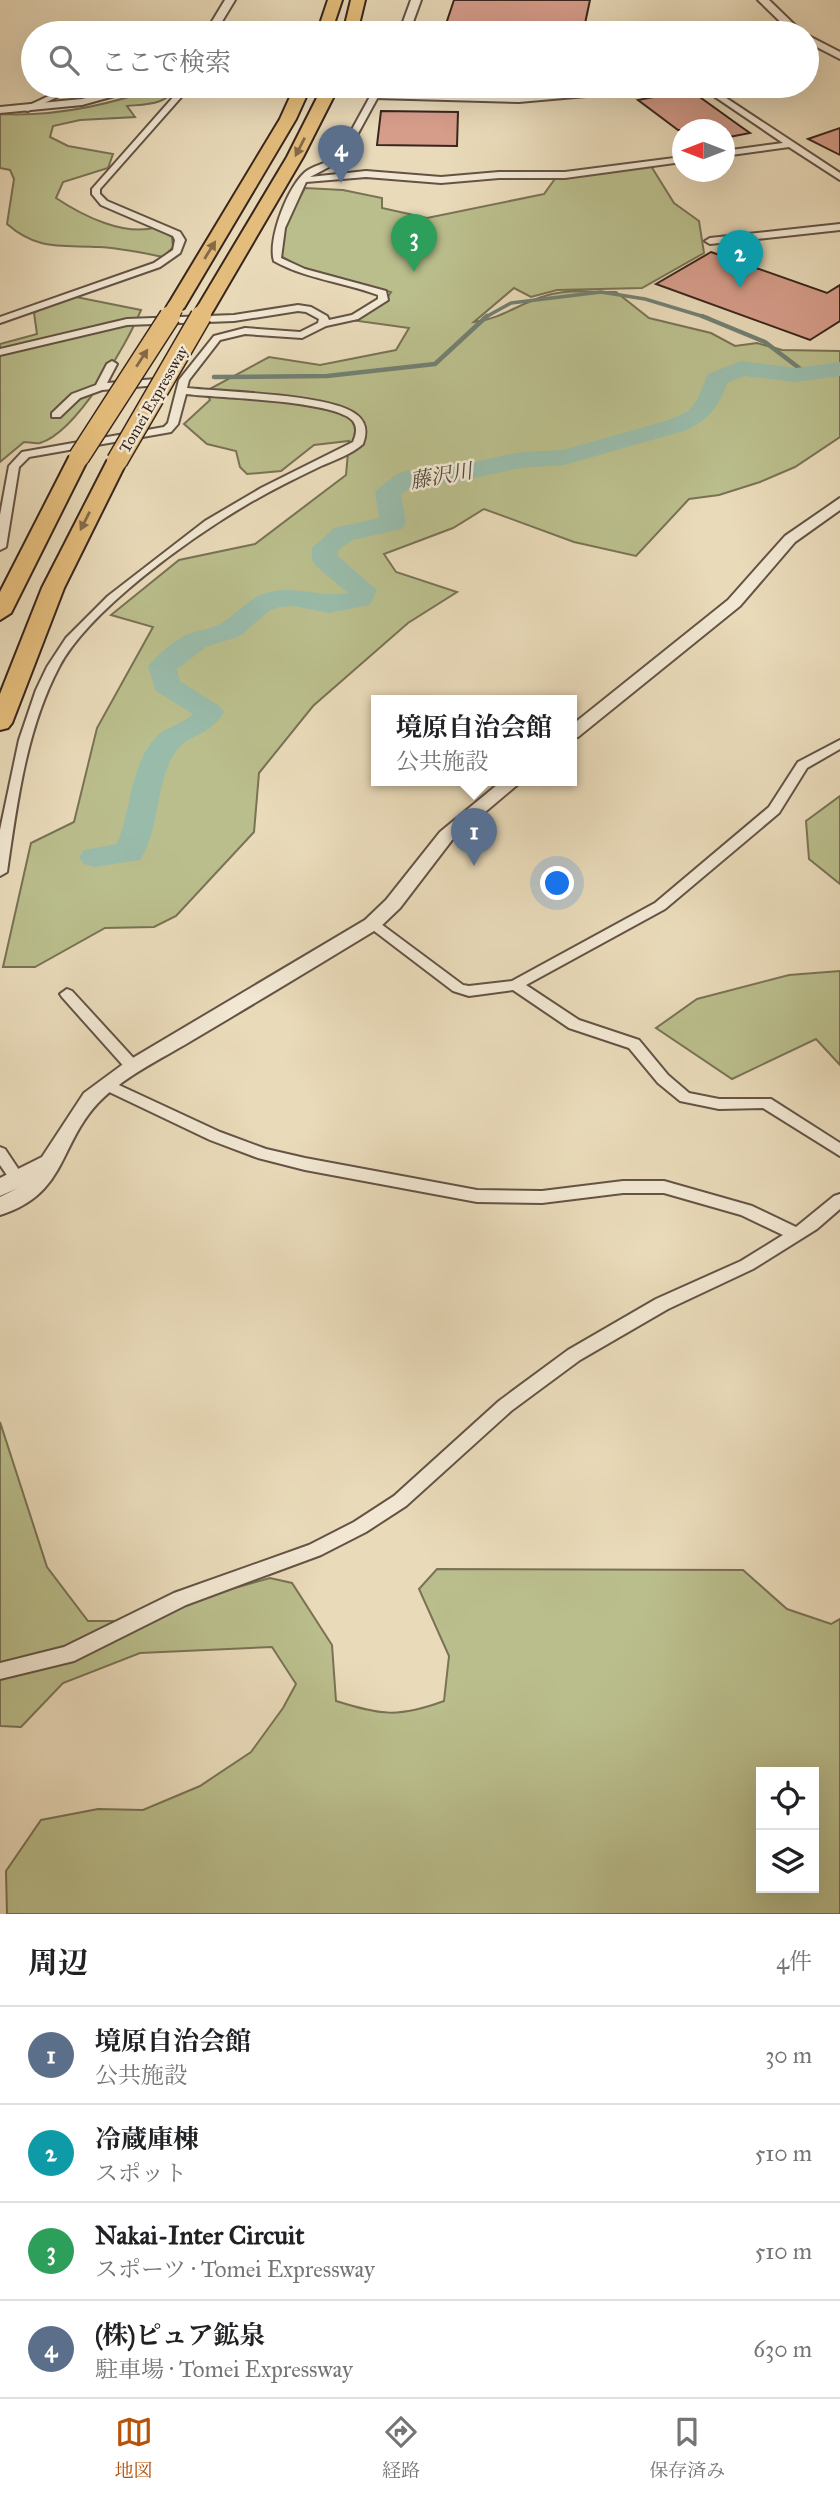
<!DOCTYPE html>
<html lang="ja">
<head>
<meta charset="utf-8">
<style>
	:root { --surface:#fff; --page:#f2f2f2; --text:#202124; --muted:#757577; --line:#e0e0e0; --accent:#b45309 }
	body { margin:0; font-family:"IM FELL Great Primer","Noto Serif JP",serif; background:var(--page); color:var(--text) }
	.controls { position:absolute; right:21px; bottom:21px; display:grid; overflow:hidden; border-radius:0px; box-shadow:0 7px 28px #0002 }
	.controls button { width:63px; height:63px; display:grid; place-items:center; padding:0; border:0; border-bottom:2px solid var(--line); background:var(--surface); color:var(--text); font:35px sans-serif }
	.compass { position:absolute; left:672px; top:119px; width:63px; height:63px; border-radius:50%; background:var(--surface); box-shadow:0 7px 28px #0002; rotate:270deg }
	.you { position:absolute; left:558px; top:884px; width:24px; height:24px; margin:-18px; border:5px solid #fff; border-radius:50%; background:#1a73e8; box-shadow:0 0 0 10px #1a73e833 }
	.badge { display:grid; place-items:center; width:46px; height:46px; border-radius:50%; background:var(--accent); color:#fff; font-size:23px; font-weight:700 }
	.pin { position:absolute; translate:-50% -58px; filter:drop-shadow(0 2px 4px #0008) }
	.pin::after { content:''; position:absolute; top:37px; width:24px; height:21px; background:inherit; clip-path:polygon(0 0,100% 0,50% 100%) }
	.popup { position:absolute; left:371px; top:695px; width:206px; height:91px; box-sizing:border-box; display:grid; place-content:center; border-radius:0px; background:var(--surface); filter:drop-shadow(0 2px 5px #0005); font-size:23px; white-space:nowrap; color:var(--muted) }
	.popup b { font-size:26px; color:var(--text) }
	.popup::after { content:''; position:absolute; left:50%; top:100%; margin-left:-14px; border:14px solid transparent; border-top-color:var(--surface) }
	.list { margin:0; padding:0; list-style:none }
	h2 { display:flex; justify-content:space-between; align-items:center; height:91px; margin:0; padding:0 28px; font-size:30px }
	h2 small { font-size:23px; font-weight:400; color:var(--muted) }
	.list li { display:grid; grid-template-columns:46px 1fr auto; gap:21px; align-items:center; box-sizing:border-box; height:98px; padding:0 28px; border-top:2px solid var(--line) }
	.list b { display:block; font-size:26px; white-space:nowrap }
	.list p { margin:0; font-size:23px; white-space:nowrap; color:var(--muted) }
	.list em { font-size:23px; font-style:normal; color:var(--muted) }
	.icon { flex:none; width:38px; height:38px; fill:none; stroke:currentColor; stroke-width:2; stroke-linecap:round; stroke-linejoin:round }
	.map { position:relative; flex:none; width:840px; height:1914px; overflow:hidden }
	.search { position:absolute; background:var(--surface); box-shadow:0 7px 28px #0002; left:21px; right:21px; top:21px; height:77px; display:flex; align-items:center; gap:18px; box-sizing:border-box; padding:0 24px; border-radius:38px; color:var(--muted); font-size:26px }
	.sheet { height:483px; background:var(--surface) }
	nav { display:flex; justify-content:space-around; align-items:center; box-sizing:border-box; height:98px; border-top:2px solid var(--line); background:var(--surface); font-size:19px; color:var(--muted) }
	nav a { display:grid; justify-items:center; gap:4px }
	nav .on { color:var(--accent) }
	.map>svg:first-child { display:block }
	.green { fill:#babe8c; stroke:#797255; stroke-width:2; fill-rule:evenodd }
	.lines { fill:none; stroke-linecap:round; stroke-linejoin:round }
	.stream-far1 { stroke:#727f72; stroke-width:3.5 }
	.stream { stroke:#727f72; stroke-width:4.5 }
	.river { fill:#9ba; fill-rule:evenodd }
	.building { fill:#d79d8b; stroke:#38261e; stroke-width:2 }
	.minor-casing { stroke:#645345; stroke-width:4 }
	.tertiary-casing { stroke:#645345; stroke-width:4 }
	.motorway-casing { stroke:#38261e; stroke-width:4 }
	.minor { fill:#f1e7d2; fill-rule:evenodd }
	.tertiary { fill:#f1e7d2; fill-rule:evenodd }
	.motorway { fill:#e4bd7c; fill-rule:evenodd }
	.motorway-bridge-far1-casing { stroke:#38261e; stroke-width:18; stroke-linecap:butt }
	.motorway-bridge-casing { stroke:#38261e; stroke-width:23; stroke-linecap:butt }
	.motorway-bridge-far1 { stroke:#e4bd7c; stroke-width:16 }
	.motorway-bridge { stroke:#e4bd7c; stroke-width:20 }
	.oneway { fill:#856a48 }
	.labels { text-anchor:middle; stroke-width:5; stroke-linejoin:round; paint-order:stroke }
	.far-street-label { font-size:16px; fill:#38261e; stroke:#f1e7d2 }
	.water-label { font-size:21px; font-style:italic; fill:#504b41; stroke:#f1e7d2 }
</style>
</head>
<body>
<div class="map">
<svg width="840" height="1914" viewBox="0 0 840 1914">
	<rect width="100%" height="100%" fill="#e9dab9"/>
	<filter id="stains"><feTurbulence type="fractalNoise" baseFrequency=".00286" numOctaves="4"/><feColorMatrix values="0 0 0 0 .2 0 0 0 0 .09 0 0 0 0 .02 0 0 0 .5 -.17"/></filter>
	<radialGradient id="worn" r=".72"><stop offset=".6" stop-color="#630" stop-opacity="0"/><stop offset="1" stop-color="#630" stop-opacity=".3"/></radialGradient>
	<!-- green -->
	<g class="green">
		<path d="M162,86H178C166,105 148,104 127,106L135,117L80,120L53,126L50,137L68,146L113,154L108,168L63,182L56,198C83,216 125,237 157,227L172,237L173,247L164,257C143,253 121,248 99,247C61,245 38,251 7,224L14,179L10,170L0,168V114C56,117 110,105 162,86Z"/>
		<path d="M651,166L674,203L699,221L704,253L642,288L557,290L531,297L514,288L474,322C501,319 520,303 545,296C567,289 593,292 616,292L649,318L711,333L735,346L757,343L782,350L840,351V437L795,467L760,482L719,495L689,499L636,556L574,542L484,509L453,528L384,554L396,572L457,592L408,623L313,706L259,773L254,832L176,916L154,927L105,928L35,967H3L31,843L74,822L97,728L153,627L111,615L179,560L255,544L346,475L349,441L314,445L281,471L247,474L240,467L236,451L207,444L184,424L210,400L206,391L269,357L320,365L396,350L409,328L351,320L384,303L391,292L300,267L281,256L286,222L305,188L343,190L382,198V208L427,218L544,194L557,176Z"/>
		<path d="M71,296L141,310C127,344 77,432 40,443C36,444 28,442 24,442L0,462V344L37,334L34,313L48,304Z"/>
		<path d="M840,796V884L809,859L806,821Z"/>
		<path d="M840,971V1065L816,1039L732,1079L656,1028L697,999L789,975Z"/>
		<path d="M0,1422L47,1567L88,1621H117L270,1578L292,1583L332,1645L336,1701C381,1715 398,1718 444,1701L449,1656L419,1589L437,1569L743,1570L787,1609L831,1624L840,1619V1914H7L6,1871L41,1820L98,1809L143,1810L200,1786L251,1752L283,1708L296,1684L272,1647L140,1653L63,1683L21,1727L0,1726ZM761,1772H814V1888H761Z"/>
	</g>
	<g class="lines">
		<!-- stream-far1 -->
		<path class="stream-far1" d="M484,318L511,303L601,292L645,299L708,318"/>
		<!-- stream -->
		<g class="stream">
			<path d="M702,316L765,342L807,374"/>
			<path d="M214,377L327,376L435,364L487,316"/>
		</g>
		<!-- river -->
		<path class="river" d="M741,361L796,368L840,362V376L796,382L744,376L727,383C719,407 709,419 687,430L564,465L521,468L460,481L413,486L401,494L406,523L402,529L352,540L338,551V556L377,590L370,605L329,613L294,606L279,607L269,611L240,636L206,647L177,669L180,681L219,706L224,712C209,737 190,733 177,750C155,778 161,828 140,860L95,867L84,864L79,857L84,850L117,844C131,811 130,765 156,737C166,727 182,724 193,714L156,691L148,667C156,655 176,639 189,634C199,630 211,629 220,624C240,613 249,595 274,591C300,587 323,598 348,593L315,565L312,559V548L334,528L379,518L375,491L397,474L406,471L460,465L521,452L563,450L669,420L688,411L697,400L708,374Z"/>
	</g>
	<!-- building -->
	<g class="building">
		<path d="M454,0H590L583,33H443Z"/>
		<path d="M690,90L740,126L750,133L724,138V130H678L638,100Z"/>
		<path d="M381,111L458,112L457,146L377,145Z"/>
		<path d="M840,128V155L808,139Z"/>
		<path d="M711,252L827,293L840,285V321L810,340L656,284Z"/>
	</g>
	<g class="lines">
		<defs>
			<g id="minor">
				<path d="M70,86H80L28,111L21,109Z"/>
				<path d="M183,86H191L100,189V194L107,201L180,232L185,240L180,253L160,267L0,323V317L154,263L173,250L175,240L173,236L101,205L92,194V189Z"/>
				<path d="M699,86H708L840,173V180L789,147L724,156V151L783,143Z"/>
				<path d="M372,93L379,95L344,159L310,177L366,171L441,177L499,172H565L682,157V162L565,178H499L441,183L366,177L306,182L285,228L281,258L305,269L386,291L388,300L358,319L326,326L302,338L245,334L220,340L189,380L187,388C223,392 333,394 357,415C367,423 367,433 363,444C352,454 335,460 321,466C296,478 270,491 246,505C190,538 89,610 59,667C26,730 17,803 7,872L0,876V830L19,740L36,690L47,667L66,638L108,596L205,521L261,488L353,442C356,435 358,428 353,421C335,400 217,398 186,394L178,424L171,432L29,457L19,467L6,547L0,550V515L9,466L22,452L164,427L168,423L179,380L214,336L245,328L300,332L318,323L319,319L306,312L298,311L234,321L127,325L0,355V349L127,319L234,315L298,305L311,307L327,316L329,320L352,315L378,299V295C343,282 306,279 274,261C267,240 289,182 308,170C318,164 329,163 338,155Z"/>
				<path d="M840,224V230L710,244L705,241L710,238Z"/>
				<path d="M112,361L117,364L107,383L168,378L173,381L168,384L102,390L80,398L60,417H52V413L72,394L96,385L107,364Z"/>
				<path d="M840,740V749L807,768L779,813L665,909L526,985L579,1020L639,1040L668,1075L689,1093L719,1099H771L840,1143V1156L763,1108L719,1109L680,1101L658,1083L629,1048L569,1028L513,990L469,996L453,991L365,924L372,919L377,921L463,985L469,986L512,981L655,903L769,807L798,762Z"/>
				<path d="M67,989L72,991L138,1063L140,1067L138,1071H128L62,997L60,994Z"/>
				<path d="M108,1080L220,1132L266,1149L305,1158L477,1190L542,1191L623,1181H664L752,1206L796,1227L834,1196L840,1194V1209L817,1229L753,1269L668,1309L580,1360L511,1411L406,1506L366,1532L321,1555L186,1605L74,1661L0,1679V1663L64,1647L174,1593L309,1545L354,1522L394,1496L499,1401L568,1350L656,1299L741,1261L783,1235L741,1215L664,1193H623L542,1203L477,1202L305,1170L258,1158L210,1140L103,1089L101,1085L103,1081Z"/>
				<path d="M0,1147L5,1149L23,1176L26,1180L23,1184H13L0,1165Z"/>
			</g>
			<g id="tertiary">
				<path d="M225,0H235L215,33H205Z"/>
				<path d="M411,0H421L409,33H399Z"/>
				<path d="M758,0H769L803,33H792Z"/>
				<path d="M807,35L840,52V59L807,42Z"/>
				<path d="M132,86H150L82,105L0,113V107L82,99Z"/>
				<path d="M374,86H384L382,92L519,96L630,86H671L665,89L519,102L375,98L369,95Z"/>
				<path d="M840,498V510L795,542L740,606L578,737L572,738V725L728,600L785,536Z"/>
				<path d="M503,780H523L452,840L400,908L379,928C316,966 254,1004 191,1041C161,1059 123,1077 98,1103C58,1146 67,1194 0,1215V1197L18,1188L0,1196V1178L42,1157L84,1093L126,1062L365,920L386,900L440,832Z"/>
			</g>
			<g id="motorway">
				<path d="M328,0H342L331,33H317Z"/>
				<path d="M351,0H365L357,33H343Z"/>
				<path d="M295,86H311L296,119L184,308L175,313L169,312L166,308L280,119Z"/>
				<path d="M323,86H339L303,157L213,311L210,315H198L195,311L287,157Z"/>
				<path d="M79,451L89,457L11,613L0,620V592L69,457Z"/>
				<path d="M117,455L127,461L64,588L12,723L8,728L0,730V694L42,588L107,461Z"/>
			</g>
		</defs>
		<!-- minor casing -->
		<use href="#minor" class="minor-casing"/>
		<!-- tertiary casing -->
		<use href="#tertiary" class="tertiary-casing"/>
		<!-- motorway casing -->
		<use href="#motorway" class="motorway-casing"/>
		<!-- minor -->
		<use href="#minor" class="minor"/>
		<!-- tertiary -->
		<use href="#tertiary" class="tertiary"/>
		<!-- motorway -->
		<use href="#motorway" class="motorway"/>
		<defs>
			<g id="motorway-bridge-far1">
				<path d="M169,318L175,308"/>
				<path d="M200,318L204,311"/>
			</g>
			<g id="motorway-bridge">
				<path d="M79,457L170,316"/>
				<path d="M117,461L201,316"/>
			</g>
		</defs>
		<!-- motorway-bridge-far1 casing -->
		<use href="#motorway-bridge-far1" class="motorway-bridge-far1-casing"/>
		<!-- motorway-bridge casing -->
		<use href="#motorway-bridge" class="motorway-bridge-casing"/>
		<!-- motorway-bridge-far1 -->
		<use href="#motorway-bridge-far1" class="motorway-bridge-far1"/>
		<!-- motorway-bridge -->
		<use href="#motorway-bridge" class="motorway-bridge"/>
	</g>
	<!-- one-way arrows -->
	<defs><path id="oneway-solid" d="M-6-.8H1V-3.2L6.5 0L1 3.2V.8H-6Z" transform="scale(1.75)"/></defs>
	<g class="oneway">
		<use href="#oneway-solid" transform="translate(300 147) rotate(117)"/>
		<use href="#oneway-solid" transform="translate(210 250) rotate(-58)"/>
		<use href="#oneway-solid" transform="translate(142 358) rotate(-57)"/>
		<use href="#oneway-solid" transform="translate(85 521) rotate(117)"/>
	</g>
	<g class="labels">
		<!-- far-street labels -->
		<g class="far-street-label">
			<text transform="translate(153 399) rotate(-60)" y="6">Tomei Expressway</text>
		</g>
		<!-- water labels -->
		<g class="water-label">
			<text transform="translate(441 476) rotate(-10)" y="7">藤沢川</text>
		</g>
	</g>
	<rect width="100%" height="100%" filter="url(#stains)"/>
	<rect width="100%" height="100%" fill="url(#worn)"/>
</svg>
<div class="controls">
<button><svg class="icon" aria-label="locate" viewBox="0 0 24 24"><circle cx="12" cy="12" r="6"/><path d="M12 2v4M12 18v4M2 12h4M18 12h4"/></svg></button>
<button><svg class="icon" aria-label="layers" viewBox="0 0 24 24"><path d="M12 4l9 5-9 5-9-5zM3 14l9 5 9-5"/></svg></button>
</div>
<svg class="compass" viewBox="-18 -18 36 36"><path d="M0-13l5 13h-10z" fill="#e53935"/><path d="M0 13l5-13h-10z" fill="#757577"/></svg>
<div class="you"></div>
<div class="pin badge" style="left:474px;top:866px;background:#5c6f8a">1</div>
<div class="popup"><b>境原自治会館</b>公共施設</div>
<div class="pin badge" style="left:740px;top:288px;background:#0f9aa8">2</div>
<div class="pin badge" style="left:414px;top:272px;background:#2e9e5b">3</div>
<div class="pin badge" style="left:341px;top:183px;background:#5c6f8a">4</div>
<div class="search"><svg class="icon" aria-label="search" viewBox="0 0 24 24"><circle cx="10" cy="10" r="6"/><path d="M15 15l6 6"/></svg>ここで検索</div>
</div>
<section class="sheet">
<h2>周辺<small>4件</small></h2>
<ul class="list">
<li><span class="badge" style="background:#5c6f8a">1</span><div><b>境原自治会館</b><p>公共施設</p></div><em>30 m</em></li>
<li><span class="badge" style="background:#0f9aa8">2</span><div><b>冷蔵庫棟</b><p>スポット</p></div><em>510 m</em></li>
<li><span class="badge" style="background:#2e9e5b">3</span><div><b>Nakai-Inter Circuit</b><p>スポーツ · Tomei Expressway</p></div><em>510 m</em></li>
<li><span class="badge" style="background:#5c6f8a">4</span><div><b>(株)ピュア鉱泉</b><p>駐車場 · Tomei Expressway</p></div><em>630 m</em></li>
</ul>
</section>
<nav>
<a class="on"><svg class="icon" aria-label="map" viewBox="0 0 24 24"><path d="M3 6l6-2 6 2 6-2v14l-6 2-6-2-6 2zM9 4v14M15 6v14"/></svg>地図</a>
<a><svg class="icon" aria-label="directions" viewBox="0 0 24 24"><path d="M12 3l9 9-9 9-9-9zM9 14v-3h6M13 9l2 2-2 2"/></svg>経路</a>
<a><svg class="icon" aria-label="saved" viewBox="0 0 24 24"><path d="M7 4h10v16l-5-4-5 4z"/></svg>保存済み</a>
</nav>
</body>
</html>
